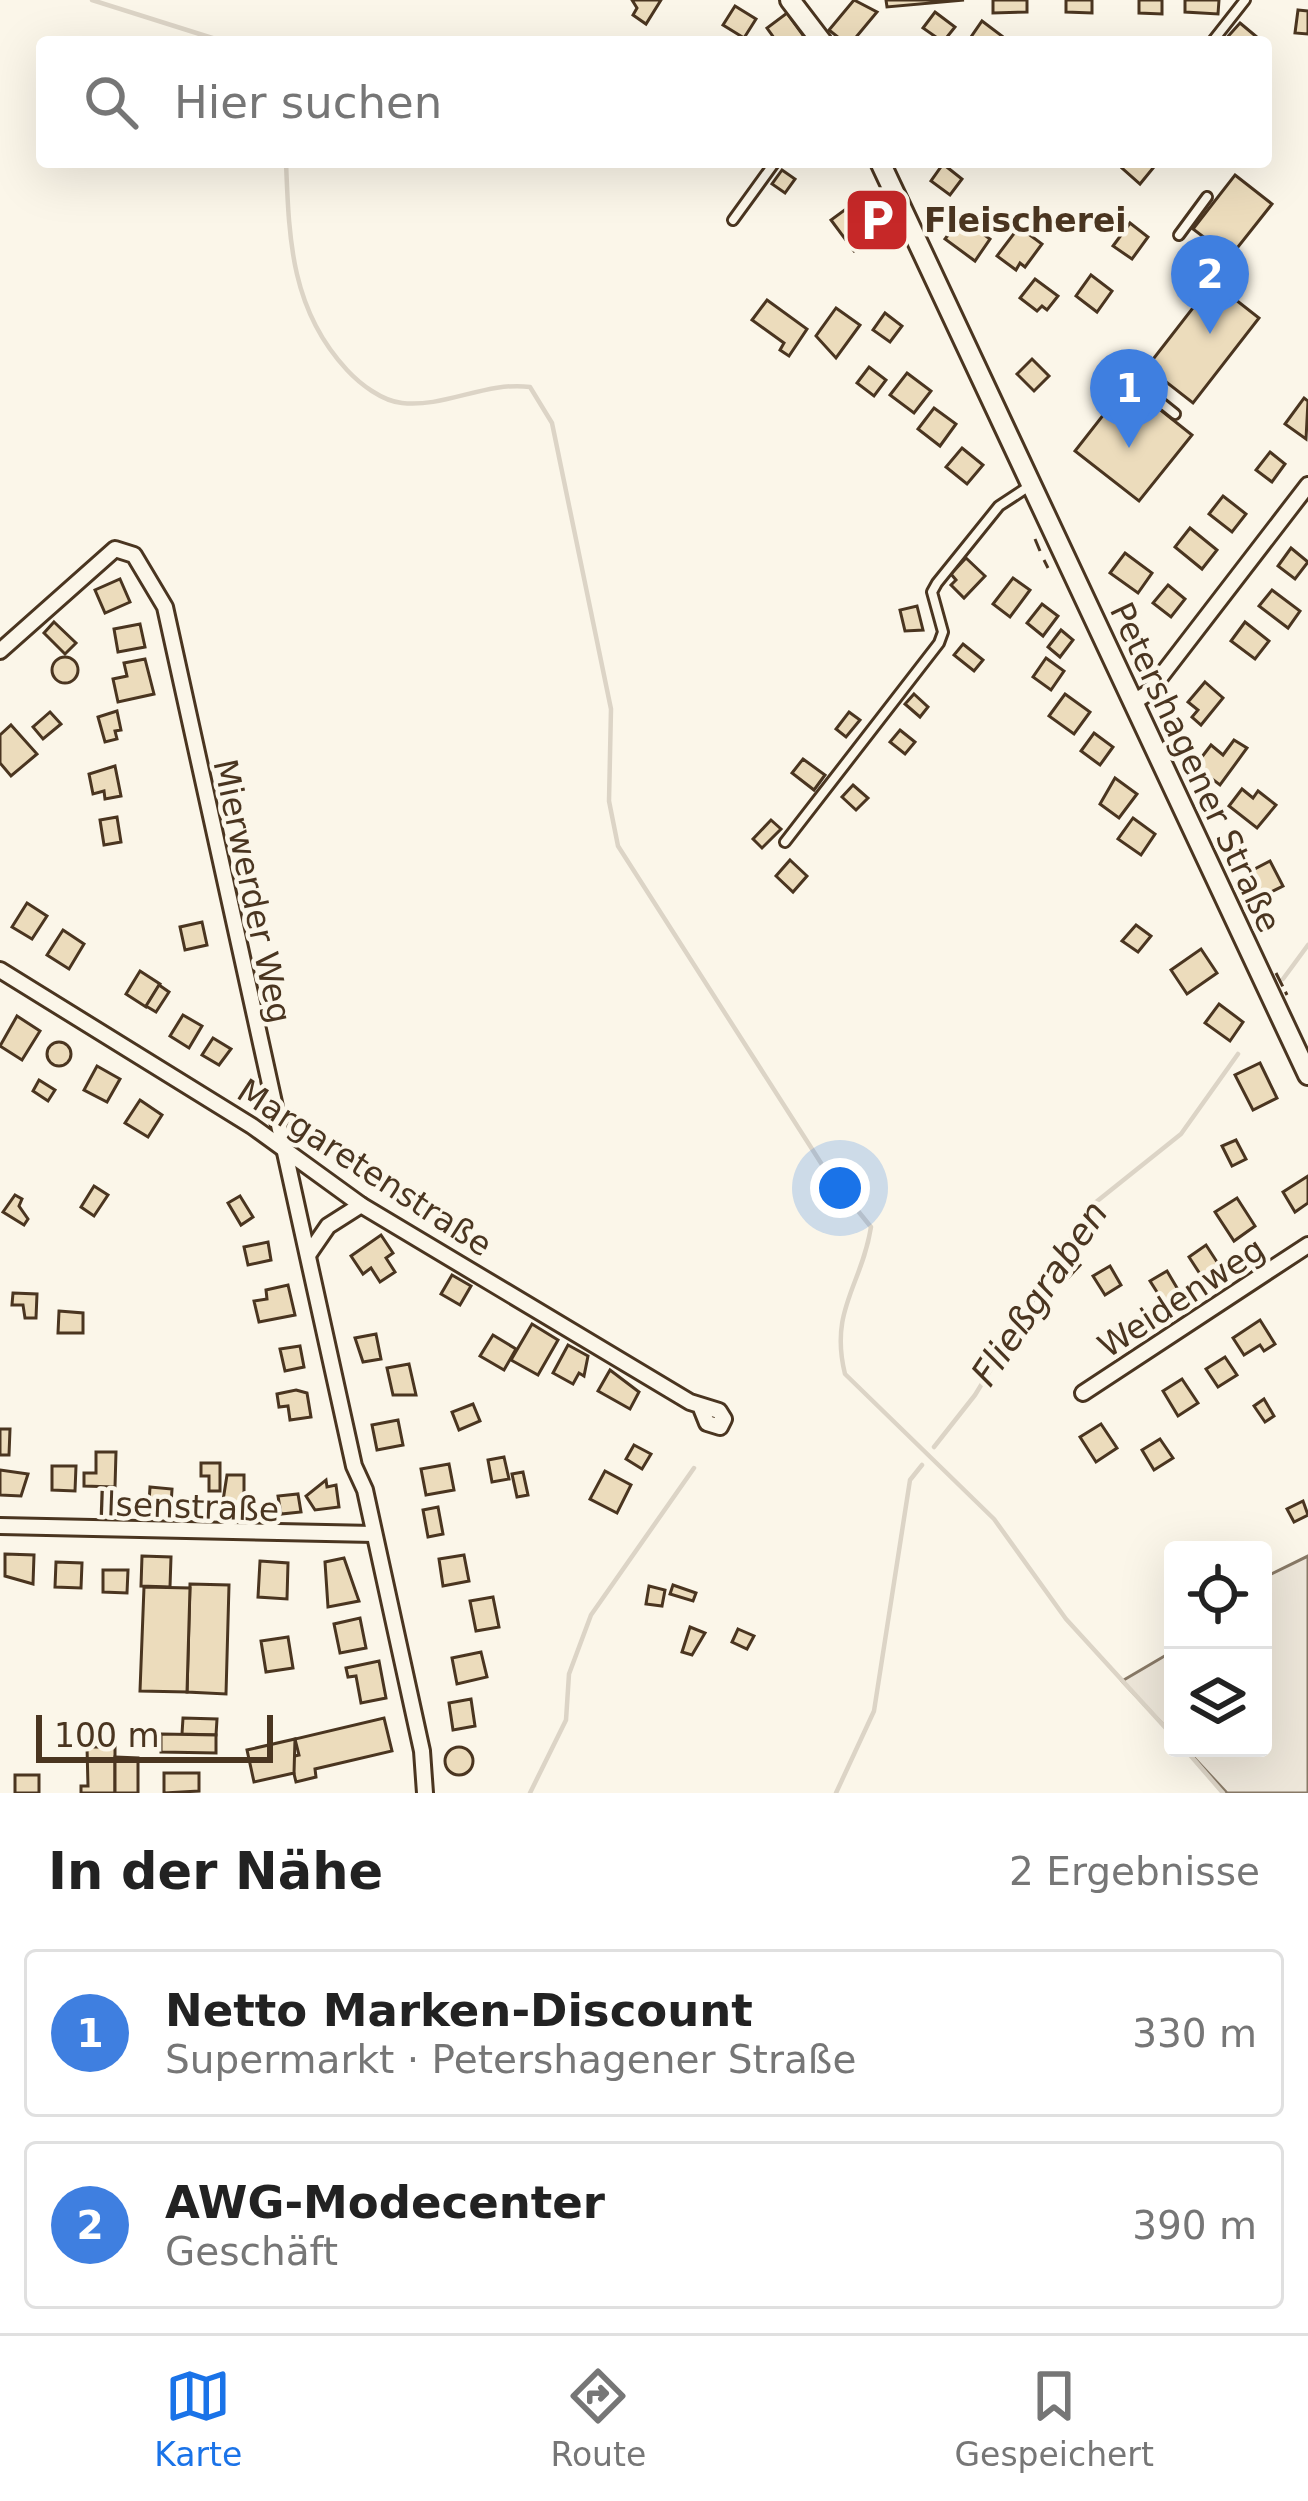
<!DOCTYPE html>
<html lang="de">
<head>
<meta charset="utf-8">
<style>
	:root { --surface:#fff; --page:#f6f6f6; --text:#222; --muted:#767676; --line:#e0e0e0; --accent:#1a73e8 }
	body { margin:0; font-family:"DejaVu Sans",sans-serif; background:var(--page); color:var(--text) }
	.controls { position:absolute; right:36px; bottom:36px; display:grid; overflow:hidden; border-radius:12px; box-shadow:0 12px 48px #0002 }
	.controls button { width:108px; height:108px; display:grid; place-items:center; padding:0; border:0; border-bottom:3px solid var(--line); background:var(--surface); color:var(--text); font:60px sans-serif }
	.scale { position:absolute; left:36px; bottom:30px; width:237px; box-sizing:border-box; padding-left:12px; border:6px solid #4a3520; border-top:0; font-size:33px; line-height:42px; white-space:nowrap; color:#4a3520; -webkit-text-stroke:9px #fbf6e9; paint-order:stroke }
	.you { position:absolute; left:840px; top:1188px; width:42px; height:42px; margin:-30px; border:9px solid #fff; border-radius:50%; background:#1a73e8; box-shadow:0 0 0 18px #1a73e833 }
	.badge { display:grid; place-items:center; width:78px; height:78px; border-radius:50%; background:var(--accent); color:#fff; font-size:39px; font-weight:700 }
	.pin { position:absolute; translate:-50% -99px; filter:drop-shadow(0 3px 6px #0008) }
	.pin::after { content:''; position:absolute; top:63px; width:42px; height:36px; background:inherit; clip-path:polygon(0 0,100% 0,50% 100%) }
	.list { margin:0; padding:0; list-style:none }
	h2 { display:flex; justify-content:space-between; align-items:center; height:156px; margin:0; padding:0 48px; font-size:51px }
	h2 small { font-size:39px; font-weight:400; color:var(--muted) }
	.list li { display:grid; grid-template-columns:78px 1fr auto; gap:36px; align-items:center; box-sizing:border-box; height:168px; margin:0 24px 24px; padding:0 24px; border:3px solid var(--line); border-radius:12px }
	.list b { display:block; font-size:45px; white-space:nowrap }
	.list p { margin:0; font-size:39px; white-space:nowrap; color:var(--muted) }
	.list em { font-size:39px; font-style:normal; color:var(--muted) }
	.icon { flex:none; width:66px; height:66px; fill:none; stroke:currentColor; stroke-width:2; stroke-linecap:round; stroke-linejoin:round }
	.map { position:relative; flex:none; width:1308px; height:1793px; overflow:hidden }
	.search { position:absolute; background:var(--surface); box-shadow:0 12px 48px #0002; left:36px; right:36px; top:36px; height:132px; display:flex; align-items:center; gap:30px; box-sizing:border-box; padding:0 42px; border-radius:12px; color:var(--muted); font-size:45px }
	.sheet { height:540px; background:var(--surface) }
	nav { display:flex; justify-content:space-around; align-items:center; box-sizing:border-box; height:168px; border-top:3px solid var(--line); background:var(--surface); font-size:33px; color:var(--muted) }
	nav a { display:grid; justify-items:center; gap:6px }
	nav .on { color:var(--accent) }
	.map>svg:first-child { display:block }
	.green { fill:#ede6d9; stroke:#887966; stroke-width:3 }
	.lines { fill:none; stroke-linecap:round; stroke-linejoin:round }
	.stream { stroke:#dcd4c6; stroke-width:4.5 }
	.building { fill:#ecdcbc; stroke:#4a3520; stroke-width:3 }
	.service-casing { stroke:#4a3520; stroke-width:14 }
	.minor-casing { stroke:#4a3520; stroke-width:20 }
	.tertiary-casing { stroke:#4a3520; stroke-width:24 }
	.service { stroke:#fbf6e9; stroke-width:8 }
	.minor { stroke:#fbf6e9; stroke-width:14 }
	.tertiary { stroke:#fbf6e9; stroke-width:18 }
	.fence { stroke:#4a3520; stroke-width:3; stroke-dasharray:15 6; stroke-linecap:butt }
	.labels { text-anchor:middle; stroke-width:9; stroke-linejoin:round; paint-order:stroke }
	.poi-label { font-size:33px; font-weight:bold; fill:#4a3520; stroke:#fbf6e9; text-anchor:start }
	.street-label { font-size:33px; fill:#4a3520; stroke:#fbf6e9 }
	.water-label { font-size:36px; font-style:italic; fill:#4a3520; stroke:#fbf6e9 }
</style>
</head>
<body>
<div class="map">
<svg width="1308" height="1793" viewBox="0 0 1308 1793">
	<rect width="100%" height="100%" fill="#fbf6e9"/>
	<!-- green -->
	<g class="green">
		<path d="M1308,1556V1793H1227L1185,1748H1263V1578Z"/>
		<path d="M1173,1651V1735L1122,1681Z"/>
	</g>
	<g class="lines">
		<!-- stream -->
		<g class="stream">
			<path d="M92,0L225,42"/>
			<path d="M286,162C289,240 291,310 347,370C360,384 382,401 402,403C444,408 487,381 530,387L552,423L611,709L609,801L618,846L828,1174L871,1227C862,1285 829,1310 845,1374L994,1519L1066,1619L1173,1736"/>
			<path d="M1283,979L1308,945"/>
			<path d="M934,1447L975,1395L1091,1206L1181,1134L1238,1054"/>
			<path d="M1184,1748L1223,1793"/>
			<path d="M530,1793L566,1720L569,1674L591,1615L694,1468"/>
			<path d="M836,1793L874,1711L910,1480L922,1465"/>
		</g>
	</g>
	<!-- building -->
	<g class="building">
		<path d="M632,0H661L646,24L633,15L637,8Z"/>
		<path d="M854,0L877,12L852,42H844L829,30Z"/>
		<path d="M886,0H964L887,7Z"/>
		<path d="M993,0H1027V12L993,13Z"/>
		<path d="M1066,0H1092V13L1066,12Z"/>
		<path d="M1139,0H1162V14L1139,13Z"/>
		<path d="M1185,0H1219L1218,14L1185,12Z"/>
		<path d="M735,6L756,19L744,38L723,25Z"/>
		<path d="M1298,10L1308,11V34L1295,33Z"/>
		<path d="M935,12L955,27L943,42L923,28Z"/>
		<path d="M787,13L808,42H777L767,28Z"/>
		<path d="M982,21L1002,36L998,42L971,37Z"/>
		<path d="M1240,23L1258,38L1223,42Z"/>
		<path d="M1127,162H1158L1140,184L1122,168Z"/>
		<path d="M943,164L962,179L950,195L931,181Z"/>
		<path d="M782,170L795,179L785,193L772,184Z"/>
		<path d="M1235,175L1272,204L1230,257L1193,229Z"/>
		<path d="M850,206L873,237L854,251L831,220Z"/>
		<path d="M961,218L990,239L975,261L945,239Z"/>
		<path d="M1130,223L1148,237L1132,259L1113,246Z"/>
		<path d="M1019,227L1042,244L1025,267L1020,263L1016,270L997,256Z"/>
		<path d="M1091,275L1112,291L1097,312L1076,296Z"/>
		<path d="M1035,279L1058,296L1047,310L1042,306L1037,311L1020,298Z"/>
		<path d="M1213,282L1259,318L1193,403L1147,367Z"/>
		<path d="M767,300L807,329L789,356L780,350L784,343L752,320Z"/>
		<path d="M836,308L860,325L836,358L816,336Z"/>
		<path d="M885,313L902,326L890,342L873,330Z"/>
		<path d="M1032,359L1049,376L1034,391L1017,374Z"/>
		<path d="M869,367L886,380L874,396L857,383Z"/>
		<path d="M907,373L931,391L914,413L890,395Z"/>
		<path d="M1138,392L1192,435L1139,501L1075,451L1104,414L1115,422Z"/>
		<path d="M1304,398L1308,401L1306,439L1285,424Z"/>
		<path d="M934,408L956,424L940,446L918,429Z"/>
		<path d="M962,448L983,465L967,484L946,467Z"/>
		<path d="M1270,452L1285,464L1272,482L1256,470Z"/>
		<path d="M1223,496L1246,514L1232,532L1209,514Z"/>
		<path d="M1190,528L1217,550L1202,569L1175,547Z"/>
		<path d="M1291,548L1308,562L1295,579L1278,566Z"/>
		<path d="M1125,553L1152,573L1138,593L1110,573Z"/>
		<path d="M966,558L985,576L964,598L951,585L956,580L951,574Z"/>
		<path d="M1013,578L1030,590L1010,617L993,604Z"/>
		<path d="M120,579L130,602L105,613L95,590Z"/>
		<path d="M1168,585L1185,599L1171,617L1153,603Z"/>
		<path d="M1272,590L1300,611L1288,628L1259,606Z"/>
		<path d="M1042,604L1058,616L1043,636L1027,623Z"/>
		<path d="M917,606L923,630L905,631L900,610Z"/>
		<path d="M54,622L76,643L65,654L44,633Z"/>
		<path d="M1245,622L1269,641L1255,659L1231,641Z"/>
		<path d="M140,624L145,647L118,652L114,629Z"/>
		<path d="M1061,630L1073,640L1060,657L1048,647Z"/>
		<path d="M963,644L983,660L974,671L954,655Z"/>
		<circle cx="65" cy="670" r="13"/>
		<path d="M1046,658L1064,671L1051,690L1033,677Z"/>
		<path d="M145,659L154,694L118,702L113,679L127,676L124,663Z"/>
		<path d="M1205,682L1223,698L1201,725L1192,717L1198,710L1188,702Z"/>
		<path d="M914,694L928,707L920,717L905,704Z"/>
		<path d="M1065,694L1090,712L1074,734L1049,716Z"/>
		<path d="M117,711L121,730L115,731L117,739L105,742L98,717Z"/>
		<path d="M50,712L61,724L43,739L33,727Z"/>
		<path d="M849,712L860,720L846,737L836,729Z"/>
		<path d="M11,725L37,754L11,776L0,763V735Z"/>
		<path d="M900,730L915,742L905,754L890,742Z"/>
		<path d="M1094,733L1113,747L1100,765L1081,751Z"/>
		<path d="M1234,740L1247,748L1220,785L1195,766L1211,745L1223,755Z"/>
		<path d="M803,759L825,775L814,790L792,773Z"/>
		<path d="M115,766L121,796L105,799L104,791L93,794L89,774Z"/>
		<path d="M1115,778L1137,794L1119,818L1100,804Z"/>
		<path d="M853,785L868,798L856,810L842,797Z"/>
		<path d="M1242,789L1253,798L1258,791L1276,805L1257,828L1229,806Z"/>
		<path d="M117,817L121,842L104,845L100,820Z"/>
		<path d="M1133,818L1155,834L1141,855L1118,839Z"/>
		<path d="M771,820L781,829L762,848L753,839Z"/>
		<path d="M790,860L807,876L793,892L776,876Z"/>
		<path d="M1270,861L1283,886L1261,897L1249,872Z"/>
		<path d="M27,903L47,916L32,939L12,927Z"/>
		<path d="M202,922L207,945L185,950L180,927Z"/>
		<path d="M1136,925L1151,936L1138,952L1122,941Z"/>
		<path d="M63,930L84,944L69,969L47,955Z"/>
		<path d="M1201,949L1217,973L1187,994L1171,970Z"/>
		<path d="M140,971L160,984L146,1007L126,994Z"/>
		<path d="M159,985L169,992L156,1012L146,1006Z"/>
		<path d="M1219,1004L1243,1022L1230,1041L1205,1023Z"/>
		<path d="M183,1015L202,1026L189,1048L170,1036Z"/>
		<path d="M17,1016L40,1031L22,1060L0,1046Z"/>
		<path d="M213,1038L231,1049L219,1065L202,1055Z"/>
		<circle cx="59" cy="1054" r="12"/>
		<path d="M1260,1063L1277,1098L1253,1110L1235,1075Z"/>
		<path d="M97,1066L120,1079L107,1102L84,1090Z"/>
		<path d="M39,1080L55,1090L48,1101L33,1091Z"/>
		<path d="M140,1100L162,1115L148,1137L125,1123Z"/>
		<path d="M1236,1140L1246,1159L1232,1166L1222,1146Z"/>
		<path d="M1308,1176V1203L1295,1212L1283,1192Z"/>
		<path d="M94,1186L108,1195L94,1216L81,1207Z"/>
		<path d="M15,1195L22,1199L19,1206L28,1219L24,1225L3,1212Z"/>
		<path d="M240,1196L253,1217L241,1225L228,1203Z"/>
		<path d="M1237,1198L1255,1226L1234,1241L1215,1212Z"/>
		<path d="M381,1235L393,1253L386,1258L395,1272L380,1282L371,1268L363,1274L351,1256Z"/>
		<path d="M268,1242L271,1260L248,1265L244,1247Z"/>
		<path d="M1206,1245L1219,1265L1202,1277L1189,1257Z"/>
		<path d="M1071,1257L1080,1265L1066,1280L1057,1271Z"/>
		<path d="M1110,1266L1121,1285L1105,1295L1093,1276Z"/>
		<path d="M1167,1271L1180,1293L1164,1303L1150,1281Z"/>
		<path d="M452,1275L471,1286L460,1305L441,1294Z"/>
		<path d="M288,1285L295,1315L259,1322L254,1301L267,1299L266,1290Z"/>
		<path d="M13,1293L37,1294L36,1318H25L23,1305H12Z"/>
		<path d="M59,1311L83,1313V1333H58Z"/>
		<path d="M1260,1320L1275,1344L1264,1351L1260,1345L1244,1355L1233,1338Z"/>
		<path d="M532,1324L558,1340L538,1375L511,1360Z"/>
		<path d="M376,1334L381,1359L363,1362L355,1338Z"/>
		<path d="M493,1335L516,1349L504,1370L480,1356Z"/>
		<path d="M568,1345L588,1356L584,1376L579,1373L573,1384L553,1373Z"/>
		<path d="M300,1346L304,1367L285,1371L280,1349Z"/>
		<path d="M1225,1357L1237,1375L1218,1387L1206,1369Z"/>
		<path d="M409,1364L416,1395H393L387,1368Z"/>
		<path d="M610,1370L639,1392L630,1409L598,1391Z"/>
		<path d="M1182,1379L1198,1403L1178,1416L1163,1391Z"/>
		<path d="M296,1390L307,1393L311,1417L290,1420L288,1406L279,1407L277,1394Z"/>
		<path d="M1264,1399L1274,1416L1265,1422L1254,1406Z"/>
		<path d="M473,1404L480,1421L459,1430L452,1412Z"/>
		<path d="M398,1420L403,1445L377,1450L372,1425Z"/>
		<path d="M1101,1424L1117,1448L1096,1462L1080,1437Z"/>
		<path d="M0,1429H10L9,1455H0Z"/>
		<path d="M1160,1439L1173,1458L1154,1470L1142,1450Z"/>
		<path d="M634,1445L651,1454L642,1469L626,1459Z"/>
		<path d="M96,1452H116L115,1487L84,1486V1473H96Z"/>
		<path d="M504,1457L509,1479L492,1482L488,1460Z"/>
		<path d="M201,1463H220V1491H209V1476H201Z"/>
		<path d="M449,1464L454,1490L426,1495L421,1469Z"/>
		<path d="M52,1466H76L75,1491L52,1490Z"/>
		<path d="M0,1470L28,1474L21,1496L0,1495Z"/>
		<path d="M605,1471L631,1485L617,1513L590,1499Z"/>
		<path d="M523,1472L528,1495L517,1497L512,1474Z"/>
		<path d="M227,1475H244V1507H222Z"/>
		<path d="M326,1480L327,1487L336,1485L339,1507L315,1510L306,1496Z"/>
		<path d="M150,1487L172,1489L171,1505L149,1503Z"/>
		<path d="M298,1494L301,1512L281,1514L278,1496Z"/>
		<path d="M1303,1501L1308,1515L1294,1522L1287,1509Z"/>
		<path d="M438,1507L443,1534L428,1537L423,1510Z"/>
		<path d="M5,1554L34,1555L33,1584L5,1576Z"/>
		<path d="M464,1555L469,1581L443,1586L439,1559Z"/>
		<path d="M142,1556L171,1557L170,1587L141,1586Z"/>
		<path d="M344,1558L359,1601L328,1607L325,1562Z"/>
		<path d="M260,1561L288,1563L287,1599L258,1597Z"/>
		<path d="M56,1562L82,1563L81,1588L55,1587Z"/>
		<path d="M103,1570H128L127,1593L103,1592Z"/>
		<path d="M190,1584L229,1585L226,1694L187,1692Z"/>
		<path d="M673,1585L696,1593L693,1601L670,1594Z"/>
		<path d="M649,1586L665,1590L662,1606L646,1604Z"/>
		<path d="M144,1587L190,1588L187,1692L140,1691Z"/>
		<path d="M493,1597L499,1627L476,1631L470,1601Z"/>
		<path d="M360,1618L366,1648L340,1653L334,1624Z"/>
		<path d="M690,1627L705,1633L692,1655L682,1652Z"/>
		<path d="M738,1629L754,1636L747,1649L732,1642Z"/>
		<path d="M288,1637L293,1668L266,1672L261,1641Z"/>
		<path d="M481,1652L487,1677L457,1684L452,1658Z"/>
		<path d="M379,1661L386,1698L361,1703L356,1676L348,1677L346,1668Z"/>
		<path d="M471,1699L475,1726L453,1730L449,1703Z"/>
		<path d="M183,1718L217,1719L216,1735L182,1734Z"/>
		<path d="M384,1718L392,1751L315,1769L316,1777L296,1782L290,1757L299,1755L295,1739Z"/>
		<path d="M161,1734L216,1735V1753L161,1752Z"/>
		<path d="M295,1739L294,1773L254,1782L247,1750Z"/>
		<path d="M87,1747H115V1793H81V1786H88Z"/>
		<circle cx="459" cy="1761" r="14"/>
		<path d="M115,1757L138,1758V1793H115Z"/>
		<path d="M164,1773H199V1791L164,1793Z"/>
		<rect x="15" y="1775" width="24" height="18"/>
	</g>
	<g class="lines">
		<defs>
			<g id="service">
				<path d="M1212,42L1245,0"/>
				<path d="M733,220L775,162"/>
				<path d="M1179,235L1207,197"/>
				<path d="M1204,270L1234,293"/>
				<path d="M1124,373L1175,414"/>
				<path d="M785,842L939,643L943,632L932,592L937,583L999,506L1031,485"/>
			</g>
			<g id="minor">
				<path d="M0,651L115,549L134,555L165,607L354,1466L365,1490L422,1751L425,1793"/>
				<path d="M1132,703L1148,693L1308,485"/>
				<path d="M0,970L252,1126L361,1205L690,1402L719,1411L724,1419L720,1427L707,1423L701,1408"/>
				<path d="M308,1255L328,1226L361,1205"/>
				<path d="M1083,1393L1308,1245"/>
				<path d="M0,1526L374,1534"/>
			</g>
			<g id="tertiary">
				<path d="M790,0L822,42"/>
				<path d="M880,162L1308,1075"/>
			</g>
		</defs>
		<!-- service casing -->
		<use href="#service" class="service-casing"/>
		<!-- minor casing -->
		<use href="#minor" class="minor-casing"/>
		<!-- tertiary casing -->
		<use href="#tertiary" class="tertiary-casing"/>
		<!-- service -->
		<use href="#service" class="service"/>
		<!-- minor -->
		<use href="#minor" class="minor"/>
		<!-- tertiary -->
		<use href="#tertiary" class="tertiary"/>
		<!-- fence -->
		<g class="fence">
			<path d="M1035,539L1040,551"/>
			<path d="M1044,560L1048,568"/>
			<path d="M1276,973L1287,995"/>
		</g>
	</g>
	<!-- icons -->
	<defs>
		<symbol id="parking-square" viewBox="-11 -11 22 22"><rect x="-9" y="-9" width="18" height="18" rx="4" fill="#c62828" stroke="#fbf6e9"/><path d="M-3.5-5.5H1a3.5 3.5 0 0 1 0 7H-1V5.5H-3.5ZM-1-3.4V-.6H.8a1.4 1.4 0 0 0 0-2.8Z" fill="#fff"/></symbol>
	</defs>
	<g fill-rule="evenodd">
		<use href="#parking-square" x="839" y="182" width="76" height="76"/>
	</g>
	<g class="labels">
		<!-- poi labels -->
		<g class="poi-label">
			<text x="924" y="232">Fleischerei</text>
		</g>
		<!-- street labels -->
		<g class="street-label">
			<text transform="translate(1196 767) rotate(65)" y="12">Petershagener Straße</text>
			<text transform="translate(253 891) rotate(78)" y="12">Mierwerder Weg</text>
			<text transform="translate(365 1167) rotate(33)" y="12">Margaretenstraße</text>
			<text transform="translate(1181 1297) rotate(-33)" y="12">Weidenweg</text>
			<text transform="translate(188 1506) rotate(2)" y="12">Ilsenstraße</text>
		</g>
		<!-- water labels -->
		<g class="water-label">
			<text transform="translate(1039 1293) rotate(-56)" y="13">Fließgraben</text>
		</g>
	</g>
</svg>
<div class="controls">
<button><svg class="icon" aria-label="locate" viewBox="0 0 24 24"><circle cx="12" cy="12" r="6"/><path d="M12 2v4M12 18v4M2 12h4M18 12h4"/></svg></button>
<button><svg class="icon" aria-label="layers" viewBox="0 0 24 24"><path d="M12 4l9 5-9 5-9-5zM3 14l9 5 9-5"/></svg></button>
</div>
<div class="scale">100 m</div>
<div class="you"></div>
<div class="pin badge" style="left:1129px;top:448px;background:#3f7fe0">1</div>
<div class="pin badge" style="left:1210px;top:334px;background:#3f7fe0">2</div>
<div class="search"><svg class="icon" aria-label="search" viewBox="0 0 24 24"><circle cx="10" cy="10" r="6"/><path d="M15 15l6 6"/></svg>Hier suchen</div>
</div>
<section class="sheet">
<h2>In der Nähe<small>2 Ergebnisse</small></h2>
<ul class="list">
<li><span class="badge" style="background:#3f7fe0">1</span><div><b>Netto Marken-Discount</b><p>Supermarkt · Petershagener Straße</p></div><em>330 m</em></li>
<li><span class="badge" style="background:#3f7fe0">2</span><div><b>AWG-Modecenter</b><p>Geschäft</p></div><em>390 m</em></li>
</ul>
</section>
<nav>
<a class="on"><svg class="icon" aria-label="map" viewBox="0 0 24 24"><path d="M3 6l6-2 6 2 6-2v14l-6 2-6-2-6 2zM9 4v14M15 6v14"/></svg>Karte</a>
<a><svg class="icon" aria-label="directions" viewBox="0 0 24 24"><path d="M12 3l9 9-9 9-9-9zM9 14v-3h6M13 9l2 2-2 2"/></svg>Route</a>
<a><svg class="icon" aria-label="saved" viewBox="0 0 24 24"><path d="M7 4h10v16l-5-4-5 4z"/></svg>Gespeichert</a>
</nav>
</body>
</html>
